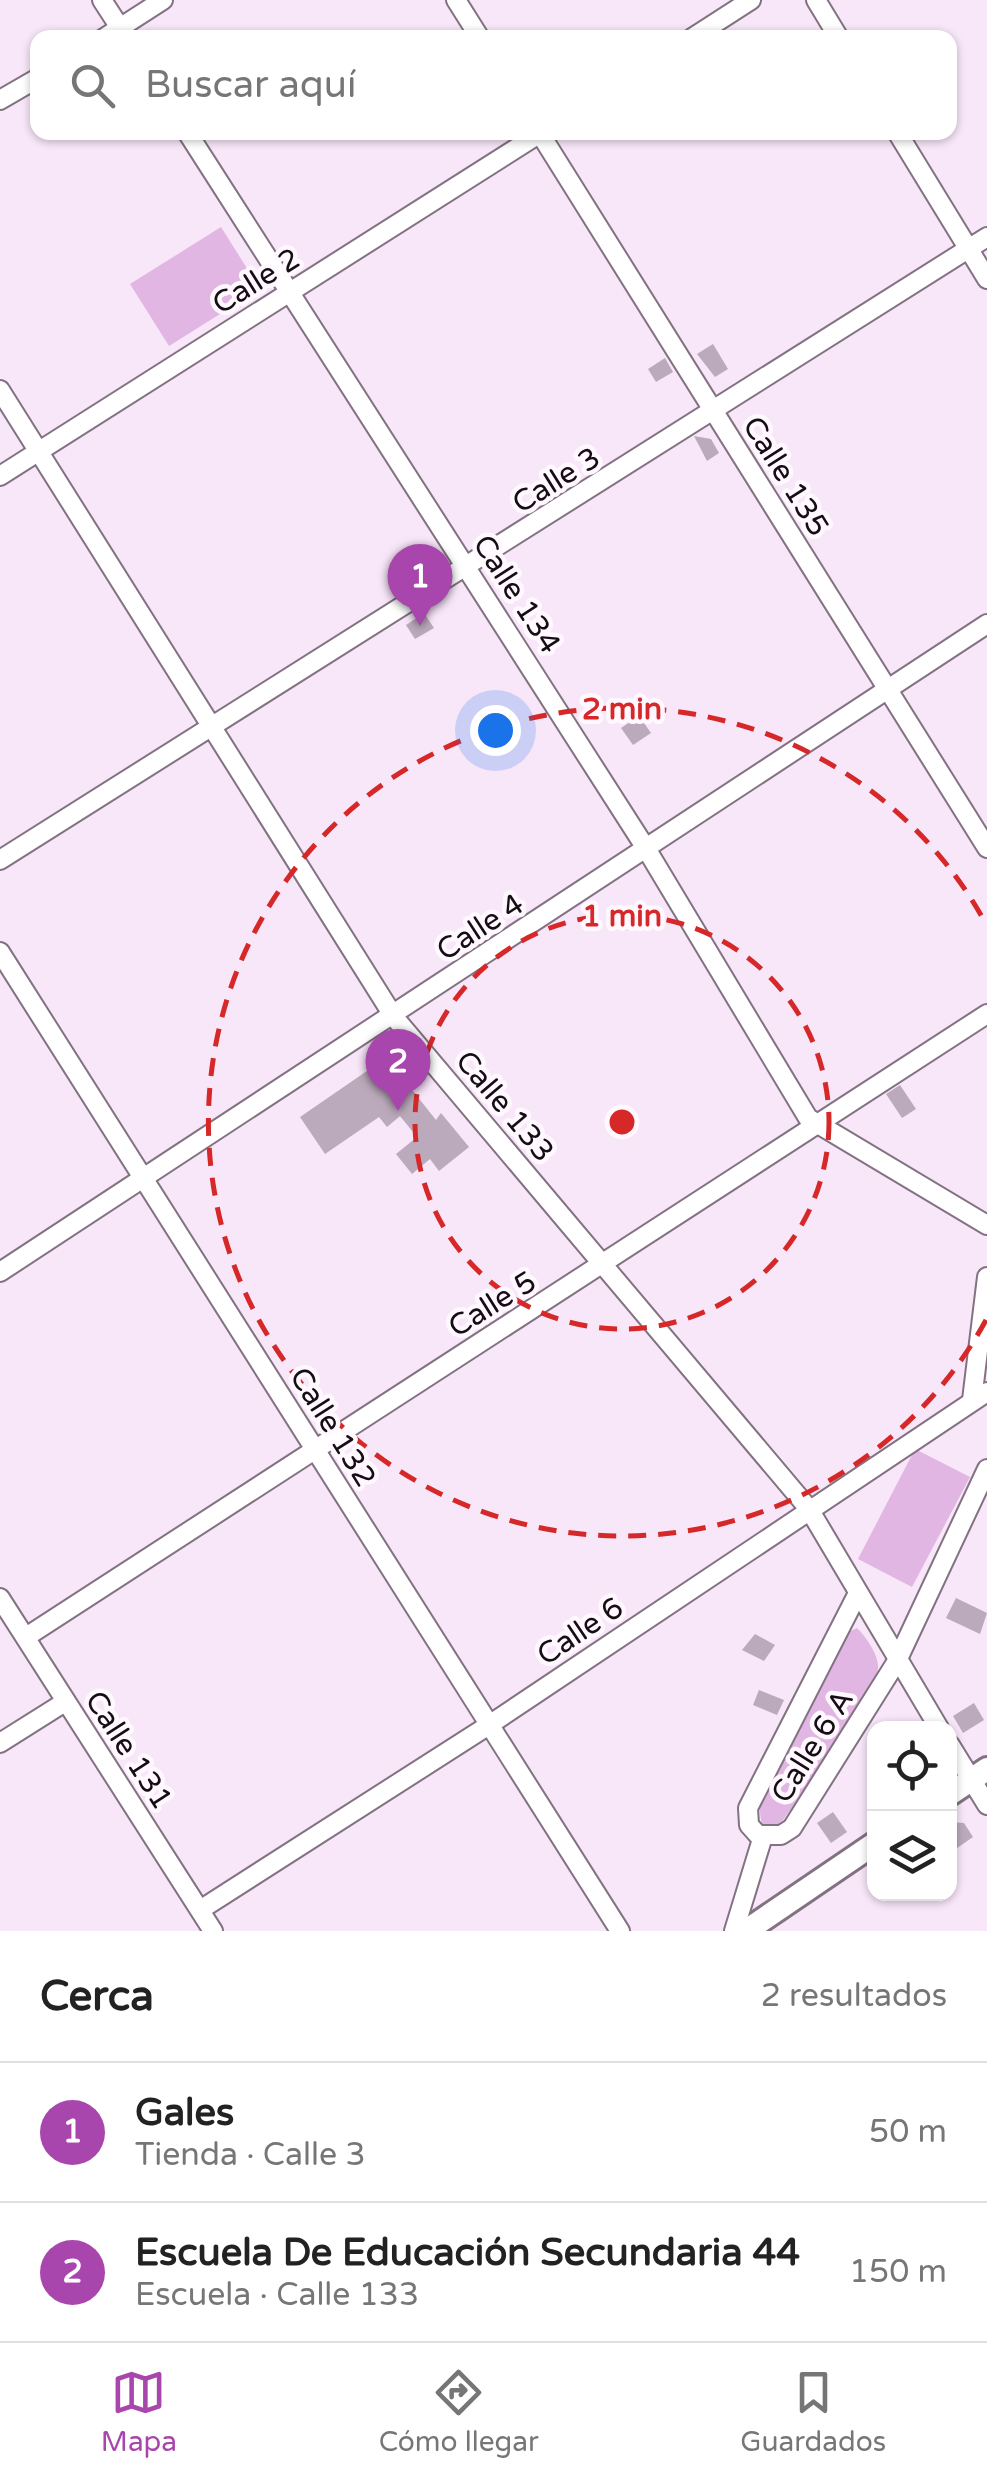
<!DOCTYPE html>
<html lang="es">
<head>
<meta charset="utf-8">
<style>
	:root { --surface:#fff; --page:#f2f2f2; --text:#222; --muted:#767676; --line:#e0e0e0; --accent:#a846ad }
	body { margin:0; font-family:"Varela Round",sans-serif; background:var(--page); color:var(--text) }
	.controls { position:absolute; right:30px; bottom:30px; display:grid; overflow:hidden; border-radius:20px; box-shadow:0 2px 8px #0004 }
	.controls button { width:90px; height:90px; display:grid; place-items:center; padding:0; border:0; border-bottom:2px solid var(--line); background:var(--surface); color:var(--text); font:50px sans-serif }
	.you { position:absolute; left:495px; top:730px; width:35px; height:35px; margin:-25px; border:8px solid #fff; border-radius:50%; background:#1a73e8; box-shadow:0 0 0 15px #1a73e833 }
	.badge { display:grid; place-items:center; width:65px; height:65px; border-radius:50%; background:var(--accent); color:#fff; font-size:32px; font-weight:700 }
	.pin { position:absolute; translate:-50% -82px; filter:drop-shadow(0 2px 5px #0008) }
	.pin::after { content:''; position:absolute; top:52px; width:35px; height:30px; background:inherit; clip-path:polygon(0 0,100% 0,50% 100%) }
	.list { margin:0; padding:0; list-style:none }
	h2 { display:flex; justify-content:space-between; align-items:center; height:130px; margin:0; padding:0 40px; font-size:42px }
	h2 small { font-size:32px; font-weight:400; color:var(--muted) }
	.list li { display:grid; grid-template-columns:65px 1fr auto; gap:30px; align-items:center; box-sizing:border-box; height:140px; padding:0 40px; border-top:2px solid var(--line) }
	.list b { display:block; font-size:38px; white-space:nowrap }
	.list p { margin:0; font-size:32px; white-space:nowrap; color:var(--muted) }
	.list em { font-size:32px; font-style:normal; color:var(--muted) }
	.icon { flex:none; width:55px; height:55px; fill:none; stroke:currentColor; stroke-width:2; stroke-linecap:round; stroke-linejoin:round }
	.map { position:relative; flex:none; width:987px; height:1931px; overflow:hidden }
	.search { position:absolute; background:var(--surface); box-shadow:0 2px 8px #0004; left:30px; right:30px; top:30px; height:110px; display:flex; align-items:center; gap:25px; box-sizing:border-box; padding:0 35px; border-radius:20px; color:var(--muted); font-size:38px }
	.sheet { height:410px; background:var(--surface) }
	nav { display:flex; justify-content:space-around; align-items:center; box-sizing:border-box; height:140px; border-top:2px solid var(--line); background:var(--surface); font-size:28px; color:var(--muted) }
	nav a { display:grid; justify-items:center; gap:5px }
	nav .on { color:var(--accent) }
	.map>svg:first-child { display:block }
	.green { fill:#e2b6e3 }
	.building { fill:#bab }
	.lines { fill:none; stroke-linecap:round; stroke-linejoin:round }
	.street-casing { stroke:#827282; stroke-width:22 }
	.secondary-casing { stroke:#827282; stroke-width:28 }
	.street { stroke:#fff; stroke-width:18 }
	.secondary { stroke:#fff; stroke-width:22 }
	.ring { fill:none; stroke:#d62828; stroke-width:5; stroke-dasharray:18 12 }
	.labels { text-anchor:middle; stroke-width:9; stroke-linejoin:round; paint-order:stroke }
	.street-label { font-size:30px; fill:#140e14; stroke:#fff8ff }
	.centre { fill:#d62828; stroke:#fff8ff; stroke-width:5 }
	.ring-label { font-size:30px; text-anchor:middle; font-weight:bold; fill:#d62828; stroke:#fff8ff; stroke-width:9; stroke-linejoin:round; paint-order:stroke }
</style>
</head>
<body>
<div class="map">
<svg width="987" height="1931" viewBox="0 0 987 1931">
	<rect width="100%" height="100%" fill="#f8e6f9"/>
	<!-- green -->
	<g class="green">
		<path d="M221,227L260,289L169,346L130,284Z"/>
		<path d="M915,1449L970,1477L912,1587L858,1559Z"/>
		<path d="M857,1628C866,1637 879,1655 878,1668C877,1699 804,1791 783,1820L774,1827H762L759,1805L844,1634Z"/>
	</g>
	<!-- building -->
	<g class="building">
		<path d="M713,344L728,369L715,377L697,354Z"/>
		<path d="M665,358L673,372L656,382L648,369Z"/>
		<path d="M694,436L711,439L719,453L707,461Z"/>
		<path d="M424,613L434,628L415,639L406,625Z"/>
		<path d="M639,716L651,733L633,745L621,728Z"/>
		<path d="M635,906L643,918L625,931L616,919Z"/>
		<path d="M380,1062H390L436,1120L441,1113L469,1147L439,1171L430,1159L412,1174L396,1154L417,1137L400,1116L387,1127L379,1117L325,1154L300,1117Z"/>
		<path d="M900,1085L916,1109L902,1118L886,1094Z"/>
		<path d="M956,1598L987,1613L980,1634L946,1618Z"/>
		<path d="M755,1634L775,1645L764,1661L742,1650Z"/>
		<path d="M759,1690L784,1700L777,1715L753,1705Z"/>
		<path d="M974,1703L984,1720L963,1733L953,1716Z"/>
		<path d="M833,1812L847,1832L831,1843L817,1823Z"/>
		<path d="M950,1822L964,1823L973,1837L950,1853Z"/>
	</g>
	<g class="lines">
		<defs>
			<g id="street">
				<path d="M102,0L126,37"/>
				<path d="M456,0L480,38"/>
				<path d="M816,0L839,38"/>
				<path d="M104,38L163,0"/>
				<path d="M692,38L751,0"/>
				<path d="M0,100L38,78"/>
				<path d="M187,132L647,850L808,1118L987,1225"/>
				<path d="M539,132L987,848"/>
				<path d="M897,132L987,279"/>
				<path d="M0,390L394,1017L809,1509L939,1728"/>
				<path d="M0,476L542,132"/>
				<path d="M0,860L987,237"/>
				<path d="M0,952L620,1931"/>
				<path d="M0,1272L987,624"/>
				<path d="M972,1400L987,1277"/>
				<path d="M858,1593L748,1808L749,1825L758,1835H781L792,1828L897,1661L987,1469"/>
				<path d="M0,1598L213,1931"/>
				<path d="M26,1637L987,1014"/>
				<path d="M0,1743L65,1702"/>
				<path d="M950,1745L987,1805"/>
				<path d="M200,1910L489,1725L987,1392"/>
				<path d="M734,1931L763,1836"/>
			</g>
			<g id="secondary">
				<path d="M950,1794L987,1769"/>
				<path d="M746,1931L874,1844"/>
			</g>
		</defs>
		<!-- street casing -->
		<use href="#street" class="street-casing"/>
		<!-- secondary casing -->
		<use href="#secondary" class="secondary-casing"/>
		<!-- street -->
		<use href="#street" class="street"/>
		<!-- secondary -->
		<use href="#secondary" class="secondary"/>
	</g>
	<!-- distance rings -->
	<g class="ring">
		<circle cx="622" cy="1122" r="207"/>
		<path d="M986 1320A414 414 0 1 1 986 924"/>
	</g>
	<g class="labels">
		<!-- street labels -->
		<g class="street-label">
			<text transform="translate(256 281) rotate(-32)" y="10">Calle 2</text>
			<text transform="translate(786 476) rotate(58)" y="10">Calle 135</text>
			<text transform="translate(556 480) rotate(-32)" y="10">Calle 3</text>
			<text transform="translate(517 594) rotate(57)" y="10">Calle 134</text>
			<text transform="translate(480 927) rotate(-33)" y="10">Calle 4</text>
			<text transform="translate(505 1106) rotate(50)" y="10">Calle 133</text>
			<text transform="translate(492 1304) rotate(-32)" y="10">Calle 5</text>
			<text transform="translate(333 1427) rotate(58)" y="10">Calle 132</text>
			<text transform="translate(580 1631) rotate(-34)" y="10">Calle 6</text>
			<text transform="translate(812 1746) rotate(-58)" y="10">Calle 6 A</text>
			<text transform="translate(129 1750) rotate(57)" y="10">Calle 131</text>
		</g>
	</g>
	<circle cx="622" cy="1122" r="15" class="centre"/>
	<g class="ring-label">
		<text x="622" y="719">2 min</text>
		<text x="622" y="926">1 min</text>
	</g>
</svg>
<div class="controls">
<button><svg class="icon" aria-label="locate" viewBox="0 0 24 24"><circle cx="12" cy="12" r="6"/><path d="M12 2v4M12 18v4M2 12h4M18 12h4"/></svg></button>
<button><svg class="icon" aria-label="layers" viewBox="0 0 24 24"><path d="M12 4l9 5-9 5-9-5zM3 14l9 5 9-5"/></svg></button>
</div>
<div class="you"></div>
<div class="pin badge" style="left:420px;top:626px">1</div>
<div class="pin badge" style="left:398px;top:1111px">2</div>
<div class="search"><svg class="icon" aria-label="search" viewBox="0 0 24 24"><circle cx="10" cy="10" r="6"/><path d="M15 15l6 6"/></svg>Buscar aquí</div>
</div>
<section class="sheet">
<h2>Cerca<small>2 resultados</small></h2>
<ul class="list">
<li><span class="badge">1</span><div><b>Gales</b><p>Tienda · Calle 3</p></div><em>50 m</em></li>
<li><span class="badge">2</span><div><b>Escuela De Educación Secundaria 44</b><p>Escuela · Calle 133</p></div><em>150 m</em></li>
</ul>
</section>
<nav>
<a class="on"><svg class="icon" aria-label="map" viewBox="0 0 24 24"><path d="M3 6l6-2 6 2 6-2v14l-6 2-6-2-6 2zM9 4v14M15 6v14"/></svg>Mapa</a>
<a><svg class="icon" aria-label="directions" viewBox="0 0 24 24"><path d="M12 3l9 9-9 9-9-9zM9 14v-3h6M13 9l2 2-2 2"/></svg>Cómo llegar</a>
<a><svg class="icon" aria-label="saved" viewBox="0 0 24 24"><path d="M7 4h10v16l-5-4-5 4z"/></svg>Guardados</a>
</nav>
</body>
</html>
